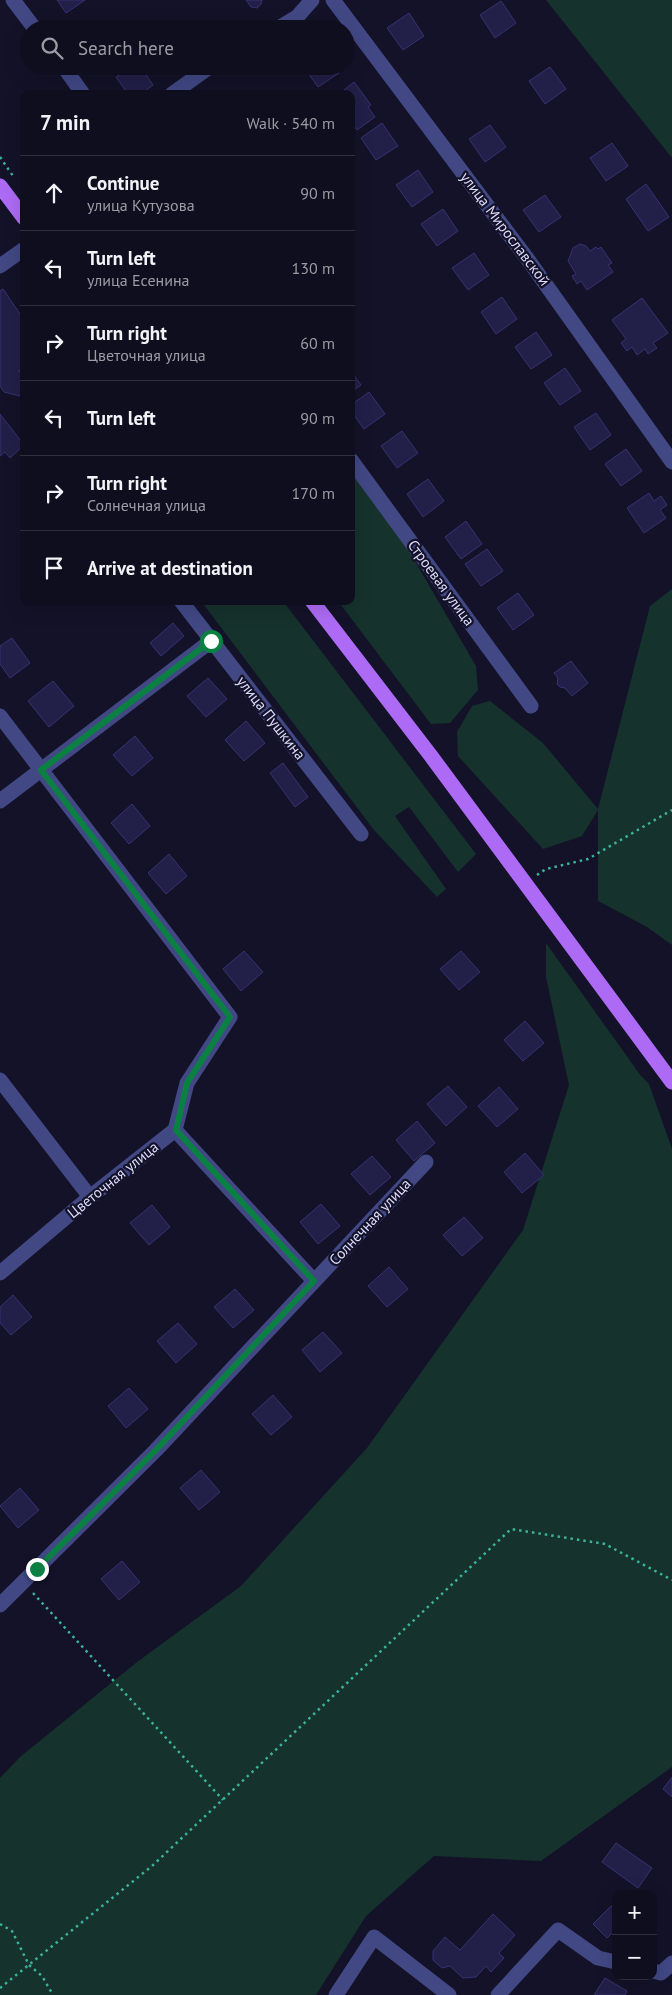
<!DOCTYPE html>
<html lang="en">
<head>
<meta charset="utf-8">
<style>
	:root { --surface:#0e0e1e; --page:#1c1c2b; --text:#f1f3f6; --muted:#9b9ca4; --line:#2e2e3c }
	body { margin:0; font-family:"PT Sans",sans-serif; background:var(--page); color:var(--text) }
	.controls { position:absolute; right:15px; bottom:15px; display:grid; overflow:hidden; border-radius:10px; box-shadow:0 5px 20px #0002 }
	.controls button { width:45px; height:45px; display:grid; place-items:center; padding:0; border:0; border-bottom:1px solid var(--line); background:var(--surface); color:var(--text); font:25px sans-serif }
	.stop { position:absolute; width:15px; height:15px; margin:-11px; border:4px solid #0b8043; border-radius:50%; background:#fff }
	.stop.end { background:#0b8043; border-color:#fff; box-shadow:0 1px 5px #0008 }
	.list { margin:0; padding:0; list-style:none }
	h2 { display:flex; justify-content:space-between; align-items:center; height:65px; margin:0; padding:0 20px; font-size:21px }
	h2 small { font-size:16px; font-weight:400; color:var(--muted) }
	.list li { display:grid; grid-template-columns:32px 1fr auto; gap:15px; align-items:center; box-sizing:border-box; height:75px; padding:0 20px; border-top:1px solid var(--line) }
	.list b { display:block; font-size:19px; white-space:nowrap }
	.list p { margin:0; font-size:16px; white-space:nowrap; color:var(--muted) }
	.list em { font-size:16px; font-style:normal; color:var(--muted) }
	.icon { flex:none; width:28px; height:28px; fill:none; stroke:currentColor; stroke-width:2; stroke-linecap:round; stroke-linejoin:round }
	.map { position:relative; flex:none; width:672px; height:1995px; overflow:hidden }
	.search { position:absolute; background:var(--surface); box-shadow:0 5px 20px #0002; left:20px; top:20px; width:335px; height:55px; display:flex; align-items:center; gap:12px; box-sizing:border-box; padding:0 18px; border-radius:28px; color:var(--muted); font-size:19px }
	.panel { position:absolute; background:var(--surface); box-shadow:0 5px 20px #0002; left:20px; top:90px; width:335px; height:515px; border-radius:10px }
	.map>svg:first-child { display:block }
	.green { fill:#16322d }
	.building { fill:#221f48; stroke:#363372 }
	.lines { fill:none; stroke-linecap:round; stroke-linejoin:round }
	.path { stroke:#39b39a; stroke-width:2.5; stroke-dasharray:2.5 4; stroke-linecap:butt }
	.minor { stroke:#414884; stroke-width:15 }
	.major { stroke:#ad6bf5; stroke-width:15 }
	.route { stroke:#0b8043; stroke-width:6 }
	.labels { text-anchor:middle; stroke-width:4.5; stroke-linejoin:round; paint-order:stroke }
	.street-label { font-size:15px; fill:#dcddfd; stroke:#131228 }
</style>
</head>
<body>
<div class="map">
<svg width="672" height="1995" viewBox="0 0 672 1995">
	<rect width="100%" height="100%" fill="#131228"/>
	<!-- green -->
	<g class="green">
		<path d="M546,0H672V158Z"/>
		<path d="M351,467L395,527L476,666L478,690L450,723L431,724L338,601H351Z"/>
		<path d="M672,589V945L647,927L598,901V810L582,836L543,849L458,756L457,732L472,706L490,701L543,743L598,809L650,606Z"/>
		<path d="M201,601H283L476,854L458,872L409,807L395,816L446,889L437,897L374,830Z"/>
		<path d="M546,943L641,1076L649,1084L672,1149V1767L541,1861L434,1856L366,1916L316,1995H0V1778L20,1757L137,1662L241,1586L367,1448L523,1230L569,1085L546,977Z"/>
	</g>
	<!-- building -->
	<g class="building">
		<path d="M57,0H85L66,13Z"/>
		<path d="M246,0H262L261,4L257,8L251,7Z"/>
		<path d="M501,1L516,23L495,38L480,15Z"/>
		<path d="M409,13L424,36L403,50L387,28Z"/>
		<path d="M133,66H140L153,85L141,94H128L116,77Z"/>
		<path d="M303,66H335L339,73L318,87Z"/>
		<path d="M550,67L566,89L545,104L529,81Z"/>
		<path d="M354,82L371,105L368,107L375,117L357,130L351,122V94H339Z"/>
		<path d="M382,123L398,146L376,160L361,138Z"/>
		<path d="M490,125L506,147L485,162L469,139Z"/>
		<path d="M612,143L628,166L606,181L590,158Z"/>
		<path d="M418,170L433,192L412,207L396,185Z"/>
		<path d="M646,184L669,217L648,231L626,199Z"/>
		<path d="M545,195L561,217L539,232L523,210Z"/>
		<path d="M443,209L458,231L437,246L421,224Z"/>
		<path d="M580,244L586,246L590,251L596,247L598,249L601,247L612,263L608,265L613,272L587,290L581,281L577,284L572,276L576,274L568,261L573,248Z"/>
		<path d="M474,253L489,275L468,290L452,268Z"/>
		<path d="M3,289L24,320V367L18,371L24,374V397L4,392L0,386V291Z"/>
		<path d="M502,297L517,319L496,334L481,312Z"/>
		<path d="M642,298L668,333L653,343L657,348L648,354L645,349L637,355L632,347L627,351L621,343L626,339L612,320Z"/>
		<path d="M536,332L552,355L531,369L515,347Z"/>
		<path d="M565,368L581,391L560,405L544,383Z"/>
		<path d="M351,371L361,385L351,392Z"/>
		<path d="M369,392L385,414L364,429L351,411V405Z"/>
		<path d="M596,413L611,435L590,450L574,427Z"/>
		<path d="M0,414L24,445L10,458L5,452L0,456Z"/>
		<path d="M402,431L418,453L397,468L381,446Z"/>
		<path d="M626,449L642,471L621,486L605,464Z"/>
		<path d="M428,479L444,501L423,517L407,494Z"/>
		<path d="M649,493L654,501L661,496L667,505L660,510L666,518L644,533L627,508Z"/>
		<path d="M466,521L482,544L461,559L445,537Z"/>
		<path d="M487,549L503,571L481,586L465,564Z"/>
		<path d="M518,593L534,615L513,630L497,608Z"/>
		<path d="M173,623L184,636L161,656L150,643Z"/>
		<path d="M12,638L30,663L10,678L0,664V646Z"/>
		<path d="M571,661L588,683L572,696L565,688L560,687L557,684L558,678L554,673Z"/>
		<path d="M208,678L227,699L206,717L187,696Z"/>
		<path d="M53,681L74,706L49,727L28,701Z"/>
		<path d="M246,721L265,743L244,761L225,740Z"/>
		<path d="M135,736L153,758L132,776L113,755Z"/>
		<path d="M283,763L308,797L295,807L270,773Z"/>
		<path d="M132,804L150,826L129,844L111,823Z"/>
		<path d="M169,854L187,876L166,894L148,873Z"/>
		<path d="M244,951L263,972L241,991L223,969Z"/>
		<path d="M461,951L480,972L459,990L440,969Z"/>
		<path d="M525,1021L544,1043L523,1061L504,1040Z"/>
		<path d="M448,1086L467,1107L446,1126L427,1104Z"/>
		<path d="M499,1087L518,1109L497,1127L478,1106Z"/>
		<path d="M417,1121L435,1143L414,1161L396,1140Z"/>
		<path d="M525,1153L544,1175L522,1193L504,1172Z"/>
		<path d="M372,1156L391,1177L370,1195L351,1174Z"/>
		<path d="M321,1204L340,1226L318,1244L300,1222Z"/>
		<path d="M152,1205L170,1227L149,1245L130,1223Z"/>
		<path d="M464,1217L483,1238L462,1256L443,1235Z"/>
		<path d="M389,1267L408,1289L387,1307L368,1286Z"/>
		<path d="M235,1289L254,1310L233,1328L214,1307Z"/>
		<path d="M13,1295L32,1317L11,1335L0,1323V1307Z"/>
		<path d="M178,1323L197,1344L176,1363L157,1341Z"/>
		<path d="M323,1332L342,1353L320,1372L302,1350Z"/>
		<path d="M129,1388L148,1409L126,1428L108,1406Z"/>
		<path d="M273,1395L292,1417L271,1435L252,1414Z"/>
		<path d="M201,1470L220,1492L199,1510L180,1488Z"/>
		<path d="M20,1488L39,1510L18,1528L0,1506Z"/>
		<path d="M122,1561L140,1582L119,1600L101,1579Z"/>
		<path d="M672,1777V1797L663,1789Z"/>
		<path d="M616,1843L652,1868L638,1888L602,1862Z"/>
		<path d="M611,1906L616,1910V1929L607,1938L593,1924Z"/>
		<path d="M493,1914L515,1935L499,1953L504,1958L491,1972L486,1966L476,1977L463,1978L450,1966L442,1968L433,1960V1951L445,1937L460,1950Z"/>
		<path d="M605,1978L627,1991L625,1995H594Z"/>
	</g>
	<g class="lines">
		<!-- path -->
		<g class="path">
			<path d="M0,157L13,176"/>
			<path d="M537,875L546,869L588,859L672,810"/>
			<path d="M33,1593L223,1800"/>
			<path d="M0,1924L12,1931L29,1965L42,1976L53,1995"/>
			<path d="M0,1988L152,1866L511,1529L605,1544L672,1580"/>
		</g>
		<!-- minor -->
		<g class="minor">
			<path d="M13,0L35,29"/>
			<path d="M333,0L529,261L672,462"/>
			<path d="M277,29L297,17L312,0"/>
			<path d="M63,66L83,94"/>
			<path d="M172,94L211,66"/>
			<path d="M0,266L24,249"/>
			<path d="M351,460L531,706"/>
			<path d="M181,601L361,834"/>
			<path d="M0,716L230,1017L187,1083L175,1130L90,1197L0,1273"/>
			<path d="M0,801L211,641"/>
			<path d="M0,1080L90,1197"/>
			<path d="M175,1130L314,1281"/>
			<path d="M0,1605L156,1450L426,1162"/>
			<path d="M653,1971L661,1973L672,1963"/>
			<path d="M336,1995L374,1937L449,1995"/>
			<path d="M498,1995L558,1930L598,1958L616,1962"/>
		</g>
		<!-- major -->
		<g class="major">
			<path d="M0,186L24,218"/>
			<path d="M312,601L431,756L672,1082"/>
		</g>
	</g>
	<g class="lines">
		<!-- route -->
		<path class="route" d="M37,1569L156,1450L314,1281L176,1130L187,1083L230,1017L41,770L211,641"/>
	</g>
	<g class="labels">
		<!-- street labels -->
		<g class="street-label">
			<text transform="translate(505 229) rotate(53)" y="5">улица Мирославской</text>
			<text transform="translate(441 583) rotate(54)" y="5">Строевая улица</text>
			<text transform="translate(271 718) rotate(52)" y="5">улица Пушкина</text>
			<text transform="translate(113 1180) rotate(-39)" y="5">Цветочная улица</text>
			<text transform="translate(370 1222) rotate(-47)" y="5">Солнечная улица</text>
		</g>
	</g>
</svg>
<div class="controls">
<button>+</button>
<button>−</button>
</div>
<div class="stop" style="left:211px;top:641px"></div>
<div class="stop end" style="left:37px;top:1569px"></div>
<div class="search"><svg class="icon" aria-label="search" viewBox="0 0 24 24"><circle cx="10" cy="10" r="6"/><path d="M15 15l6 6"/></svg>Search here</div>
<section class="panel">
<h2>7 min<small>Walk · 540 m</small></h2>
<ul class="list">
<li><svg class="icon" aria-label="ahead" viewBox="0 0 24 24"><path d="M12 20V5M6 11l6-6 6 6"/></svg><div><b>Continue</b><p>улица Кутузова</p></div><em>90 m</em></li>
<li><svg class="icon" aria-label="left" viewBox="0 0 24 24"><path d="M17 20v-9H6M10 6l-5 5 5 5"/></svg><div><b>Turn left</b><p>улица Есенина</p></div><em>130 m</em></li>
<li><svg class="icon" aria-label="right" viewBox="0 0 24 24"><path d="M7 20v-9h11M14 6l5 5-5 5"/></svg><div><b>Turn right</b><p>Цветочная улица</p></div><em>60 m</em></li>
<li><svg class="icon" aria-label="left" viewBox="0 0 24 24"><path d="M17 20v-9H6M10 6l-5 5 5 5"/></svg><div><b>Turn left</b></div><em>90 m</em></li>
<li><svg class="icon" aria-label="right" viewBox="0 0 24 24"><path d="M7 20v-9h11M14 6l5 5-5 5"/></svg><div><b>Turn right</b><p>Солнечная улица</p></div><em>170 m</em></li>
<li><svg class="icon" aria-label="arrive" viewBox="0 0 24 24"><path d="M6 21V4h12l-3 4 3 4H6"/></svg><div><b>Arrive at destination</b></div></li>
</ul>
</section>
</div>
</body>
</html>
